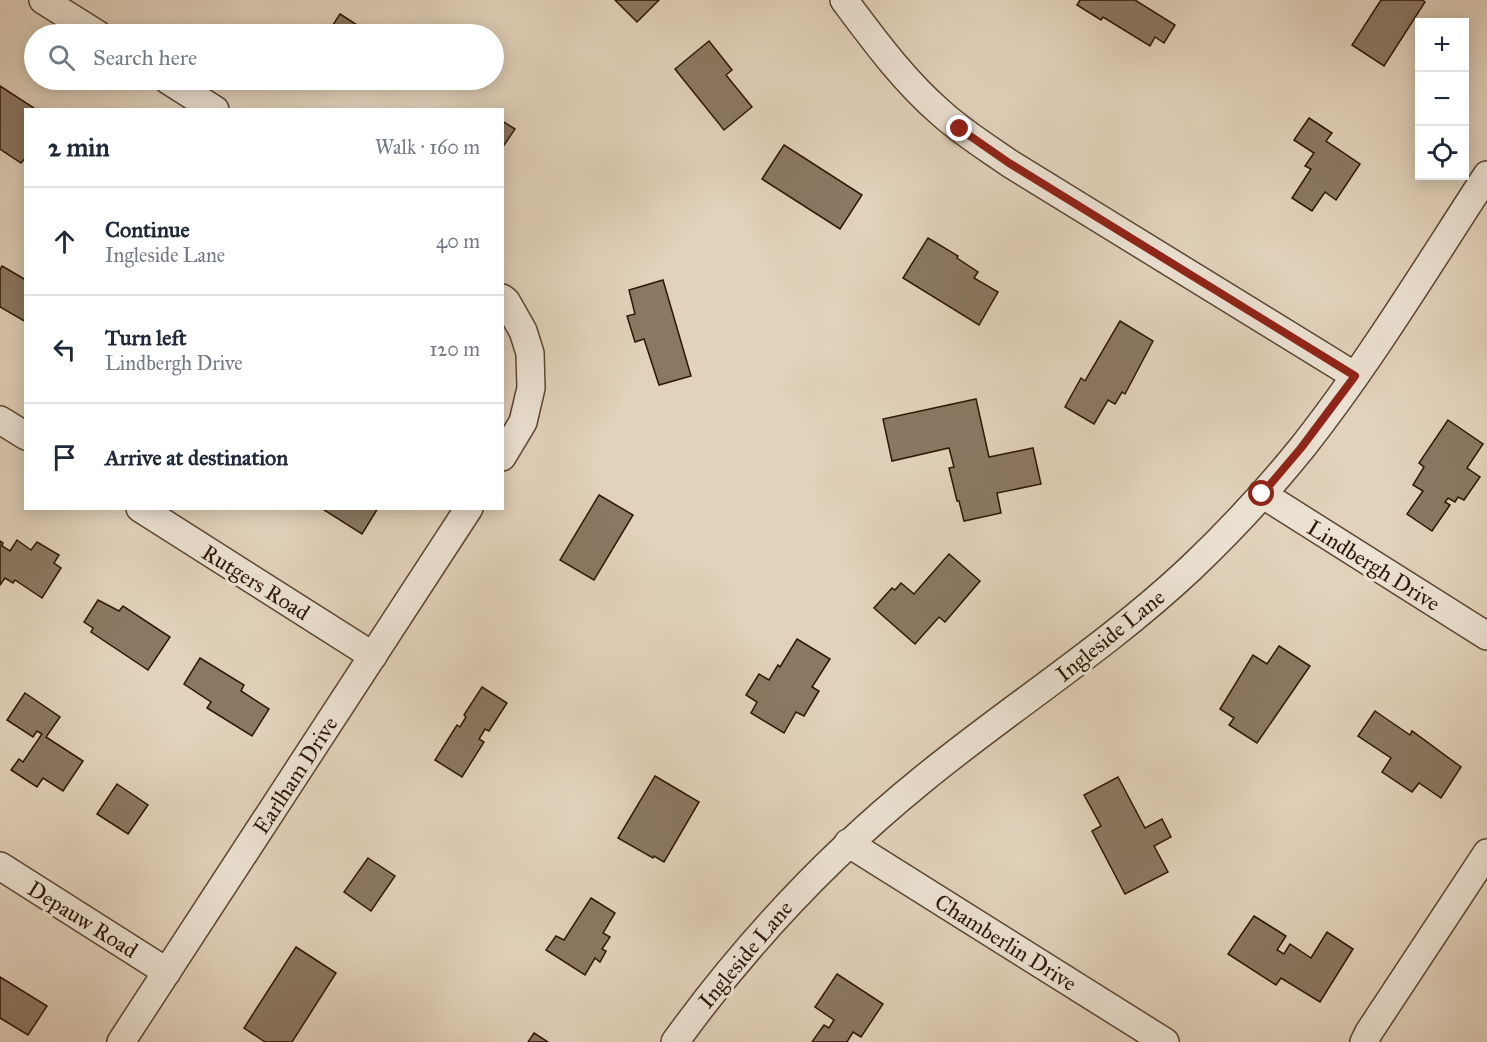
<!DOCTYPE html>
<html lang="en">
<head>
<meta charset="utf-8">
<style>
	:root { --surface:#fff; --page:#f6f6f7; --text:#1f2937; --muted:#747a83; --line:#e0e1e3 }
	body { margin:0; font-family:"IM FELL Great Primer",serif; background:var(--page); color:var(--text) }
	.controls { position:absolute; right:18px; top:18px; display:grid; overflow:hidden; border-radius:0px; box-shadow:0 3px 15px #0003 }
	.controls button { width:54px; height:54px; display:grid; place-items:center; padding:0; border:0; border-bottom:2px solid var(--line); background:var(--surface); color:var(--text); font:30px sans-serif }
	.stop { position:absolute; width:18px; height:18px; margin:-14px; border:4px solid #8f2418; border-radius:50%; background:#fff }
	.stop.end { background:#8f2418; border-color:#fff; box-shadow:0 2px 6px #0008 }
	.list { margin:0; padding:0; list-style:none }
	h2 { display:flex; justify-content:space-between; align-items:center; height:78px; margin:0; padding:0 24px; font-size:26px }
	h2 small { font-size:20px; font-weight:400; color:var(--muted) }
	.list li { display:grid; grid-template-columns:39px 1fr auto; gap:18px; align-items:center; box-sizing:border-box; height:108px; padding:0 24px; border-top:2px solid var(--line) }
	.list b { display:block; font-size:22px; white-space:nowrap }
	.list p { margin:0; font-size:20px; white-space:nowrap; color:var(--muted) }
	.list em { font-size:20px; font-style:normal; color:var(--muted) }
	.icon { flex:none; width:33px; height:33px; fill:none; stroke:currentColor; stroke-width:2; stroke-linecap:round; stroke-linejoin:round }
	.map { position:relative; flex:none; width:1487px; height:1042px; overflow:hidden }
	.search { position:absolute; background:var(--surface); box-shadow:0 3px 15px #0003; left:24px; top:24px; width:480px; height:66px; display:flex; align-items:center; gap:15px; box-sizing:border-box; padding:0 21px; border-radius:33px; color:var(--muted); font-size:22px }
	.panel { position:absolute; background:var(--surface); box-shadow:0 3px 15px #0003; left:24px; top:108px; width:480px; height:402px; border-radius:0px }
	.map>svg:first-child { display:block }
	.building { fill:#8b7863; stroke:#2d1604; stroke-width:1.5 }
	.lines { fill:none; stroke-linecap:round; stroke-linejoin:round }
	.street-casing { stroke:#5a4532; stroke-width:30 }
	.street { stroke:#ece2d3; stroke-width:27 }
	.route { stroke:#8f2418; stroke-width:8 }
	.labels { text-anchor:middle; stroke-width:6; stroke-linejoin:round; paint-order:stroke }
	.street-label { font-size:22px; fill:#2d1604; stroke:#ece2d3 }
</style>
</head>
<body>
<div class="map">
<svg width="1487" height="1042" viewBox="0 0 1487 1042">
	<rect width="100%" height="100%" fill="#e2d2bb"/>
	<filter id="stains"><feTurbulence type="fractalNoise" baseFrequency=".00333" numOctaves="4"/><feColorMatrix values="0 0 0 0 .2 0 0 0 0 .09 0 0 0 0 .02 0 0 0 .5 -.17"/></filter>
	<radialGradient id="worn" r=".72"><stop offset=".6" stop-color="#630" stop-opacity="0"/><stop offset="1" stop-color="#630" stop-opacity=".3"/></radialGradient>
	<!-- building -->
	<g class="building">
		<path d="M615,0H659L637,22Z"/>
		<path d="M1080,0H1135L1175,25L1164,43L1155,37L1150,46L1103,17L1101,20L1077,5Z"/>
		<path d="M1381,0H1422L1425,2L1384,66L1352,45Z"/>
		<path d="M340,14L371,34H327Z"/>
		<path d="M709,41L732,70L726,75L752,107L724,130L675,69Z"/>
		<path d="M0,86L37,110H26V157L21,163L0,149Z"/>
		<path d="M1309,118L1332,133L1326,141L1360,164L1336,200L1325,192L1312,211L1292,198L1311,169L1305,166L1314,153L1294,140Z"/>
		<path d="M502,121L515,129L502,148Z"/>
		<path d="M784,145L862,195L840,229L762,179Z"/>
		<path d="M928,238L958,256L957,258L978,272L974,278L998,292L979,325L903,278Z"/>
		<path d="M2,266L26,280V322L0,307V270Z"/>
		<path d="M663,280L691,376L659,385L644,339L635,342L627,316L635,314L629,290Z"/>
		<path d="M1120,321L1153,341L1125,394L1122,392L1115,404L1108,400L1094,424L1065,407L1081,378L1085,381Z"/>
		<path d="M976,399L989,457L1033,448L1041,484L997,493L1001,513L964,521L959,501H957L949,468L954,467L949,448L892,461L883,419Z"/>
		<path d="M1448,420L1483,444L1467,468L1480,477L1464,500L1458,497L1455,502L1448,498L1445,502L1450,505L1432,531L1407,514L1423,491L1413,485L1424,467L1419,463Z"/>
		<path d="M599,495L633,515L594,580L560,560Z"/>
		<path d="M321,508H378L362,534Z"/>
		<path d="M17,540L31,550L37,542L59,555L54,563L61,568L42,598L15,580L13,583L5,578L0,585V541L3,543L2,546L10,551Z"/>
		<path d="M949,554L980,581L945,622L939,617L915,644L874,608L892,588L895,590L901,583L914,594Z"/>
		<path d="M98,600L119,611L123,606L170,637L148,670L91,632L93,628L84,622Z"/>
		<path d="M797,639L830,659L812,687L819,691L804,716L796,712L784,733L751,713L757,702L746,695L759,674L769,680L778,665L780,667Z"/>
		<path d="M1279,646L1310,666L1257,743L1229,725L1234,718L1220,709L1253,655L1267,664Z"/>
		<path d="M200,658L244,685L241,691L269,709L252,736L207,708L211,702L184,684Z"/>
		<path d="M482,687L507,703L489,731L485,729L479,739L484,742L462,777L435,760L457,725L460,727L466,717L464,715Z"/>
		<path d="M25,693L60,717L46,737L83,761L63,791L43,778L37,787L11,770L19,759L23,762L42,734L37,731L33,737L7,720Z"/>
		<path d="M1375,711L1410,735L1412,731L1461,767L1441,798L1419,783L1412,792L1382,772L1391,758L1358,736Z"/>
		<path d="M655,776L699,802L664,862L654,856L653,858L618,838Z"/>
		<path d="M1118,777L1145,828L1162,819L1171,837L1154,846L1168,872L1125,894L1092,831L1101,826L1084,795Z"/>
		<path d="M117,784L148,805L128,834L97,814Z"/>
		<path d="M368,858L395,876L371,911L344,892Z"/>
		<path d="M591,898L615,913L603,933L610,937L602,949L606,951L600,962L595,958L585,975L546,950L556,936L564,940Z"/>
		<path d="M1254,916L1286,936L1277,950L1284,954L1290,944L1311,958L1327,932L1353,949L1320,1002L1281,978L1276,985L1228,954Z"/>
		<path d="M296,947L336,973L292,1042H265L244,1028Z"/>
		<path d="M837,974L883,1004L861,1037L853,1032L847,1042H812L824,1025L829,1028L834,1020L815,1007Z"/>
		<path d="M0,977L47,1006L28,1035L0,1018Z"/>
		<path d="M534,1033L548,1042H528Z"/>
	</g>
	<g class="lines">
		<defs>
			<g id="street">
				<path d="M43,0L97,34"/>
				<path d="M844,0C874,40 903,80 941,113C962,132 986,147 1009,163L1355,376"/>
				<path d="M168,80L215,110"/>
				<path d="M502,298L506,301L523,331L530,353L531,388L523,422L502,457"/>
				<path d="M0,420L26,436"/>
				<path d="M1262,494L1487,636"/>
				<path d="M140,508L373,656"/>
				<path d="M848,843L1165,1042"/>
				<path d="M0,866L167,972"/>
				<path d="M121,1042L469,508"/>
				<path d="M675,1042C747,942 826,858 922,780C1010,708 1107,647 1191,568C1230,531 1267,491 1301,449C1369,363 1427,267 1487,175"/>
				<path d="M1364,1042L1369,1032L1487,853"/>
			</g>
		</defs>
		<!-- street casing -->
		<use href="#street" class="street-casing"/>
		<!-- street -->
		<use href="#street" class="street"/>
	</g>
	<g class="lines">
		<!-- route -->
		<path class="route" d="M960,129L1009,163L1355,376L1301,448L1262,494"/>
	</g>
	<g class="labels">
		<!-- street labels -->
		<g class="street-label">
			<text transform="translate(1374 565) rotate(32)" y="8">Lindbergh Drive</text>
			<text transform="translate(256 582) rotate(32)" y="8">Rutgers Road</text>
			<text transform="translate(1110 635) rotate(-39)" y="8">Ingleside Lane</text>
			<text transform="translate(295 775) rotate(-57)" y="8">Earlham Drive</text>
			<text transform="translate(83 919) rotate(32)" y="8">Depauw Road</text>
			<text transform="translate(1006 942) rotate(32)" y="8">Chamberlin Drive</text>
			<text transform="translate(745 954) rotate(-50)" y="8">Ingleside Lane</text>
		</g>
	</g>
	<rect width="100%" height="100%" filter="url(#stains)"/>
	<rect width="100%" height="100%" fill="url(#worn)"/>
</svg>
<div class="controls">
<button>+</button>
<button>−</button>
<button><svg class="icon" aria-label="locate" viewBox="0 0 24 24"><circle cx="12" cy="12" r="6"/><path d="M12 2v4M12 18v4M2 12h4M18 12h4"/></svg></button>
</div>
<div class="stop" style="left:1262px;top:494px"></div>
<div class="stop end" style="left:960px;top:129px"></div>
<div class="search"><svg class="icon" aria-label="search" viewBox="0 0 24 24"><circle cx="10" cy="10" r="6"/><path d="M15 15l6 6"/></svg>Search here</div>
<section class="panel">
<h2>2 min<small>Walk · 160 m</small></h2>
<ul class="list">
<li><svg class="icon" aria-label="ahead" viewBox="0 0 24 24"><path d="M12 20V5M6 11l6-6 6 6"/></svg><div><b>Continue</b><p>Ingleside Lane</p></div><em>40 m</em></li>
<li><svg class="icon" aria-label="left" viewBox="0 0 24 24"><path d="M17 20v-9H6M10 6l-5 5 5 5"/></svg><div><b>Turn left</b><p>Lindbergh Drive</p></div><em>120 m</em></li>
<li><svg class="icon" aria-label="arrive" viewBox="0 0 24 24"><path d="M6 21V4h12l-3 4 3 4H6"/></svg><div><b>Arrive at destination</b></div></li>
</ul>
</section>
</div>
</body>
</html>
